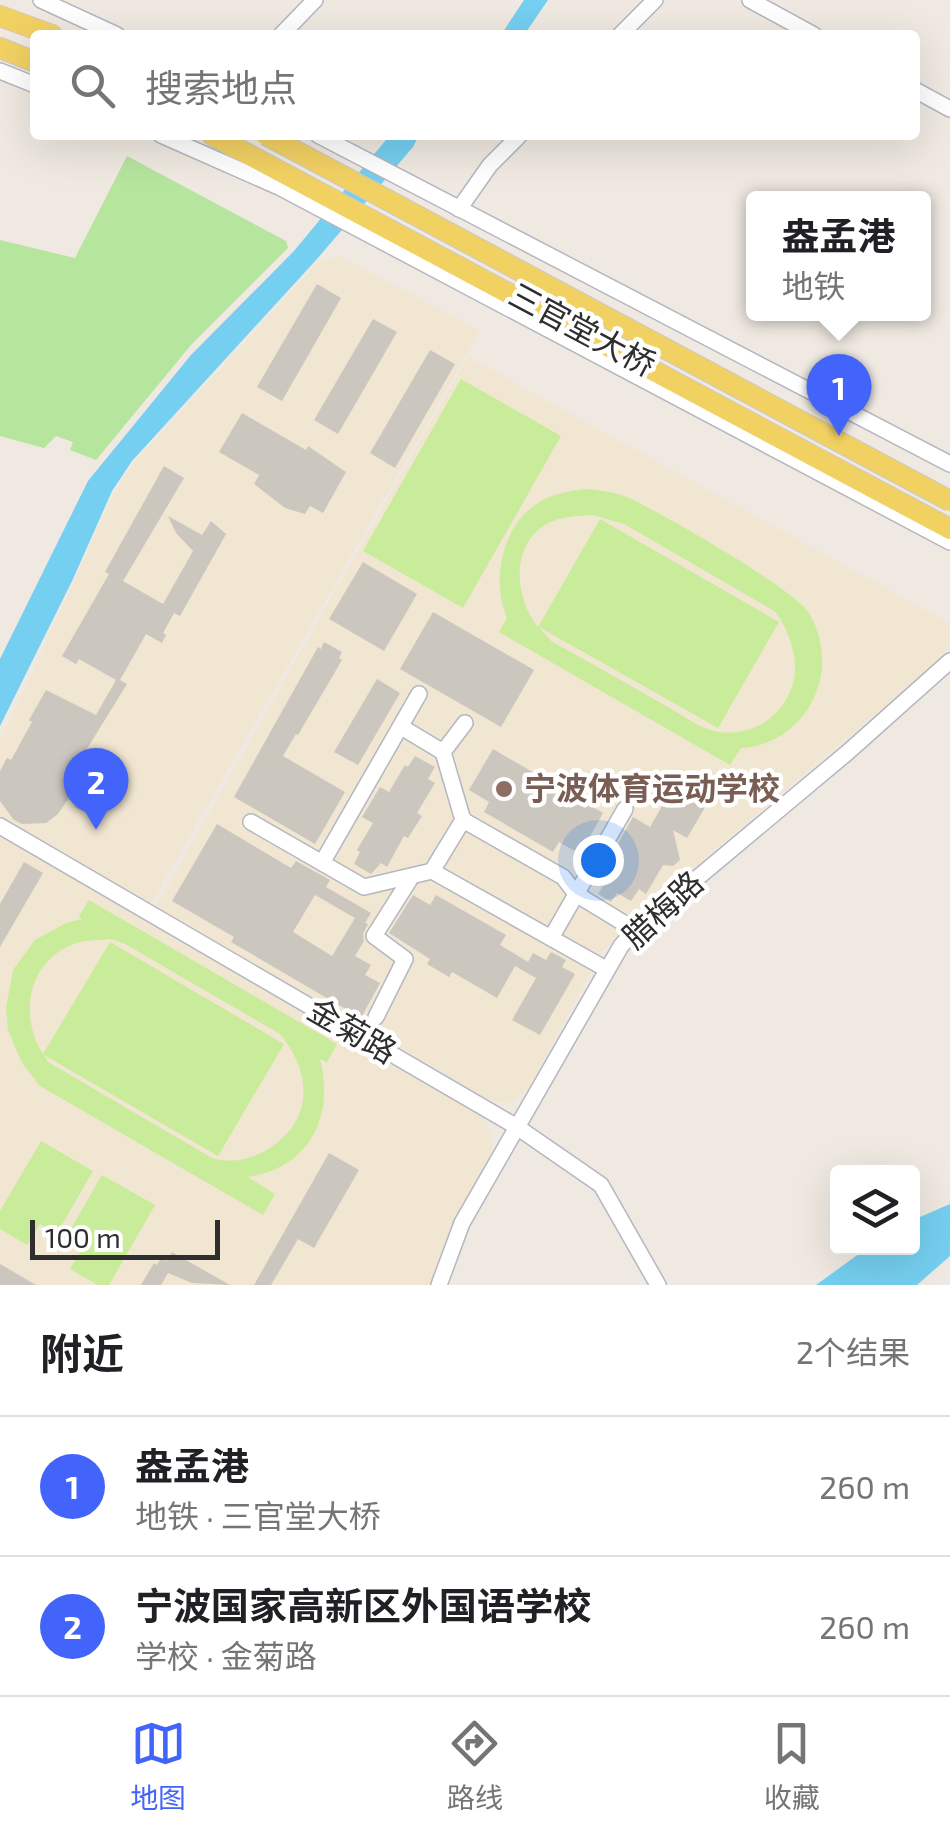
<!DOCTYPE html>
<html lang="zh">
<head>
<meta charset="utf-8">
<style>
	:root { --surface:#fff; --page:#f6f6f6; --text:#202124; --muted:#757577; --line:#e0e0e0; --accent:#4264fb }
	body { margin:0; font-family:"Exo 2","Noto Sans SC",sans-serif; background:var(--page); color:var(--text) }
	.controls { position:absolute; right:30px; bottom:30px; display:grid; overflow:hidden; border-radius:10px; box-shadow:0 10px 40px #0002 }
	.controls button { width:90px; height:90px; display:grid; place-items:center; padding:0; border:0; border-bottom:2px solid var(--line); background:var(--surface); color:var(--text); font:50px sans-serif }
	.scale { position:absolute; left:30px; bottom:25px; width:190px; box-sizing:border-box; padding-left:10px; border:5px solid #2e2e2e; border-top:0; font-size:28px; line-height:35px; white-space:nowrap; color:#2e2e2e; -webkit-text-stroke:8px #fff; paint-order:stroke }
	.you { position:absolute; left:598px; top:860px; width:35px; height:35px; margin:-25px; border:8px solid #fff; border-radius:50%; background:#1a73e8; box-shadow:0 0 0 15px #1a73e833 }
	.badge { display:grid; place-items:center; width:65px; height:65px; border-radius:50%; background:var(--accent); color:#fff; font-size:32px; font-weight:700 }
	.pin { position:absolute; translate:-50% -82px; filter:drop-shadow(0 2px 5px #0008) }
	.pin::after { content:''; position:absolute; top:52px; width:35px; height:30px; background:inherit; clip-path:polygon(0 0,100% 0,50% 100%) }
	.popup { position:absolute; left:746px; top:191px; width:185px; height:130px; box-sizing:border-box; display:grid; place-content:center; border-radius:10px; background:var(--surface); filter:drop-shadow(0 2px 8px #0005); font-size:32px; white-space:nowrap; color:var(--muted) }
	.popup b { font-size:38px; color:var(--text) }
	.popup::after { content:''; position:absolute; left:50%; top:100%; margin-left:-20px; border:20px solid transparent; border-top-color:var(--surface) }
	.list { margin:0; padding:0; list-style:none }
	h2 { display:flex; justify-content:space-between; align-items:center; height:130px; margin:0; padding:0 40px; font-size:42px }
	h2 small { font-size:32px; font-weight:400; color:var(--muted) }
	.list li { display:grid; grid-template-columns:65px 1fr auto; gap:30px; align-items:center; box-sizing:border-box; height:140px; padding:0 40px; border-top:2px solid var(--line) }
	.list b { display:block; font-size:38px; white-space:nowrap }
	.list p { margin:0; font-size:32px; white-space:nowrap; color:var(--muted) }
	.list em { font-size:32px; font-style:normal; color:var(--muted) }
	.icon { flex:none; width:55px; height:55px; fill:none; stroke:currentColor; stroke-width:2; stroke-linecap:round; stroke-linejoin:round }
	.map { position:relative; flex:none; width:950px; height:1285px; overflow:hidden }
	.search { position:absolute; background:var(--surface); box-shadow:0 10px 40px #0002; left:30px; right:30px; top:30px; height:110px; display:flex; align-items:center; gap:25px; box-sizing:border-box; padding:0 35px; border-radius:10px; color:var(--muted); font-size:38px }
	.sheet { height:410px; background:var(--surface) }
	nav { display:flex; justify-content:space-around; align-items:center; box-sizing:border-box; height:140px; border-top:2px solid var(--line); background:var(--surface); font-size:28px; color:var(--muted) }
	nav a { display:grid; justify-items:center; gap:5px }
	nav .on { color:var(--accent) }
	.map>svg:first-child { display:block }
	.education { fill:#f0e6d1 }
	.green { fill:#b6e59e }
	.pitch { fill:#c9ec9a; fill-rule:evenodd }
	.water { fill:#75cff0 }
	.building { fill:#cbc7bf; fill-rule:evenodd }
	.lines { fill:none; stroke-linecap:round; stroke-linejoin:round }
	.minor-casing { stroke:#b4b7c1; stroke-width:18 }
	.major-casing { stroke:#c9c9c9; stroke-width:22 }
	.minor { stroke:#fff; stroke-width:15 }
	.major { stroke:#f2d163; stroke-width:20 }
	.major-bridge-casing { stroke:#c9c9c9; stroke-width:22; stroke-linecap:butt }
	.major-bridge { stroke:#f2d163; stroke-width:20 }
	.education-dot { fill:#8d6e63; stroke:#fff; stroke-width:4 }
	.labels { text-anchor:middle; stroke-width:9; stroke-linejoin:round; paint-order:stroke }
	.street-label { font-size:32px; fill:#2e2e2e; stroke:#fff }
	.education-label { font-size:32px; font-weight:bold; fill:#785e54; stroke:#fff; text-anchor:start }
</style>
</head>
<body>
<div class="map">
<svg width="950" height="1285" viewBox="0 0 950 1285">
	<rect width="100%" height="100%" fill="#efe9e1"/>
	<!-- education -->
	<g class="education">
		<path d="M338,255L480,331L142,919L482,1115L492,1135V1150L445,1243L432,1285H0V742L116,490L135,462L317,263Z"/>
		<path d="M468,357L950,624V647L927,671L641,911L600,955L528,1089L509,1103L491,1101L156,907Z"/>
	</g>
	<!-- green -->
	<path class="green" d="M127,156L286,241L288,248L191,345L96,460L70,450L73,442L56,436L44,448L0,436V240L75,258Z"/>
	<!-- pitch -->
	<g class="pitch">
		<path d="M461,379L561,436L463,608L363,551Z"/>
		<path d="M584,489C599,490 616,492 629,498C660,512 794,589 809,613C826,643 827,677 809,707C793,732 770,746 741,748L730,765L499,632L507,618C490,577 503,520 545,499C557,493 571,491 584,489ZM593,515L624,524L776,612C791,635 802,666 790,692C777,722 746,738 714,731C697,727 681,714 666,706C628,684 589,662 551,641L539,627L718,728L779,622L600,519L538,627C515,599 510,546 545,525C560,516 576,516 593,515Z"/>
		<path d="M89,900L337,1044L327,1062L320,1059C335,1117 309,1168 248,1177L275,1194L263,1215L40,1086L22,1063L8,1030L6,1008L13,970L35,940L66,923L82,919L79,916ZM111,939L125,944L280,1034C316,1077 312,1128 259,1154C244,1161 228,1163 212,1158L48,1062L44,1055L218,1156L284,1044L110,942L43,1054C19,1016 27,964 71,945C83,940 98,940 111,939Z"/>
		<path d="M41,1141L93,1171L57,1233L40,1224L27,1245L0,1229V1211Z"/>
		<path d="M102,1175L155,1205L109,1285H98L70,1269L83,1247L66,1237Z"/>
	</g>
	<!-- water -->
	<g class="water">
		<path d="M524,0H548L524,35H501Z"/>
		<path d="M390,135H419L413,147L317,259L132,461L112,491L73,579L0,726V659L88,481L191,355L294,251Z"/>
		<path d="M950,1204V1256L917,1285H816L867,1248H912L913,1220Z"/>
	</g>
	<!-- building -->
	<g class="building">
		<path d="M317,284L341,298L282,401L257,387Z"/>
		<path d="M373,319L397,332L338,434L314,420Z"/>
		<path d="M430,350L455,364L395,468L370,453Z"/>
		<path d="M242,413L306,450L308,446L346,472L323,513L310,506L305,514L285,508L254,484L259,475L219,452Z"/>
		<path d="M164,466L184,478L123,581L163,604L193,551L176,533L168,516L202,535L211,521L226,534L180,616L174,613L163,633L166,635L162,643L146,634L120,680L127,684L64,786L69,798L58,814L46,823L22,824L14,820L0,801V771L7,758L11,760L32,722L29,720L46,690L96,715L116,680L79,659L76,664L62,656L109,574L105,572Z"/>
		<path d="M363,562L417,594L384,651L329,619Z"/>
		<path d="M433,612L534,670L501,727L400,669Z"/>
		<path d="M324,642L342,652L339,658L342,660L298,735L296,734L283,756L345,792L315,844L234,797L318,647L321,649Z"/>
		<path d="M377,679L400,693L358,765L334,752Z"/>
		<path d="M493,749L603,813L580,854L559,842L553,852L484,812L489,802L469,790Z"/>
		<path d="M415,756L435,767L428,779L435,783L417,813L422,816L408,838L404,836L387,867L381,863L371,874L354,864L360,852L357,850L373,823L362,817L380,787L389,792L405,765L408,767Z"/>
		<path d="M100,762L124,775L98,818L74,807Z"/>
		<path d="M681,773L714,792L687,838L673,830L680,860L673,866L663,865L646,894L639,889L631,901L617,893L611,902L598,894L611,873L606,871L612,860L610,858L633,817L650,827Z"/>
		<path d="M217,824L291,868L296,861L330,880L326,887L371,913L365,923L368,924L363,934L364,941L355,956L371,965L365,975L380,983L361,1018L231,942L234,937L172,901ZM315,895L355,918L332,956L293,932Z"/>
		<path d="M24,862L43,873L0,947V904Z"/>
		<path d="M413,895L430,905L436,895L506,935L500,945L528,962L533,953L546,960L551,952L566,960L562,967L575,974L540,1035L512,1020L536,978L515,966L497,998L452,972L449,977L427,964L430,959L389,933Z"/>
		<path d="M329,1153L359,1170L314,1248L298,1239L271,1285H254Z"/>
		<path d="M172,1252L230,1285L192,1283L168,1273L161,1285H141L154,1263L157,1265L161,1258L167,1261Z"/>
		<path d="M0,1264L36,1285H0Z"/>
	</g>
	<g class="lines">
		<defs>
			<g id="minor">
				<path d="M41,0L117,35"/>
				<path d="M750,0L814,35"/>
				<path d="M281,35L315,0"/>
				<path d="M620,35L655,0"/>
				<path d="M0,71L35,85"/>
				<path d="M915,90L950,109"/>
				<path d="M161,135L281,188L950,542"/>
				<path d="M318,135L950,464"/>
				<path d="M459,209L490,165L520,135"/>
				<path d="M403,728L443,752L463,820"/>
				<path d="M443,752L465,723"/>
				<path d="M251,822L364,887L432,871"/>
				<path d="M0,826L517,1127L601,1185L658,1285"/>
				<path d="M322,863L419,694"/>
				<path d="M551,938L625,809"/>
				<path d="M606,969L432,871L463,820L563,877L576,894L635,930"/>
				<path d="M376,1017L405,959L374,936L412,876"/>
				<path d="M439,1285L462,1223L621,946L635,930L848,752L950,661"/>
			</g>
			<g id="major">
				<path d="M0,16L52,35"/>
				<path d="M0,48L35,62"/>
				<path d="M212,135L950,529"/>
			</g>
		</defs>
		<!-- minor casing -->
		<use href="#minor" class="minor-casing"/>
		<!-- major casing -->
		<use href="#major" class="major-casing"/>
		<!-- minor -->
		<use href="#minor" class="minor"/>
		<!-- major -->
		<use href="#major" class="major"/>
		<defs>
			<path id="major-bridge" d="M266,135L950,501"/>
		</defs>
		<!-- major-bridge casing -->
		<use href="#major-bridge" class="major-bridge-casing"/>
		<!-- major-bridge -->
		<use href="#major-bridge" class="major-bridge"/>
	</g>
	<!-- markers -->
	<circle class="education-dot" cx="504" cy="789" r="10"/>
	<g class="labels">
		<!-- street labels -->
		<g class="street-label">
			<text transform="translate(582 330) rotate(28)" y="11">三官堂大桥</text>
			<text transform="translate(663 910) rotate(-43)" y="11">腊梅路</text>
			<text transform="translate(352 1031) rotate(30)" y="11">金菊路</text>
		</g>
		<!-- education labels -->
		<g class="education-label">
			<text x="524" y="800">宁波体育运动学校</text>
		</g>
	</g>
</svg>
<div class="controls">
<button><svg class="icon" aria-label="layers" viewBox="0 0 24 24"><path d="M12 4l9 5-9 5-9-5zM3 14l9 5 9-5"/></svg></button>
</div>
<div class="scale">100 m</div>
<div class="you"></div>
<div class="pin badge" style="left:839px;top:436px">1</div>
<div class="popup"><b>盎孟港</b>地铁</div>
<div class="pin badge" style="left:96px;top:830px">2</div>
<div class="search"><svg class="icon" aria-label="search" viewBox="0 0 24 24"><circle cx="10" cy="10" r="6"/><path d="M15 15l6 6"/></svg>搜索地点</div>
</div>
<section class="sheet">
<h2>附近<small>2个结果</small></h2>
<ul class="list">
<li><span class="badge">1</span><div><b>盎孟港</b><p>地铁 · 三官堂大桥</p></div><em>260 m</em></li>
<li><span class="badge">2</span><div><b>宁波国家高新区外国语学校</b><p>学校 · 金菊路</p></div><em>260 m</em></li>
</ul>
</section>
<nav>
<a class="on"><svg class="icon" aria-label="map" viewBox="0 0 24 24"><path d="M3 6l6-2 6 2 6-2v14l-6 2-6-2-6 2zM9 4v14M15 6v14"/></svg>地图</a>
<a><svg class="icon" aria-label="directions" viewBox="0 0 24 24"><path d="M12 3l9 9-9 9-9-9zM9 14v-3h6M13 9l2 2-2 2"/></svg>路线</a>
<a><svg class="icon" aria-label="saved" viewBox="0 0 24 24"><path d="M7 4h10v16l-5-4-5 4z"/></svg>收藏</a>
</nav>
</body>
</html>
